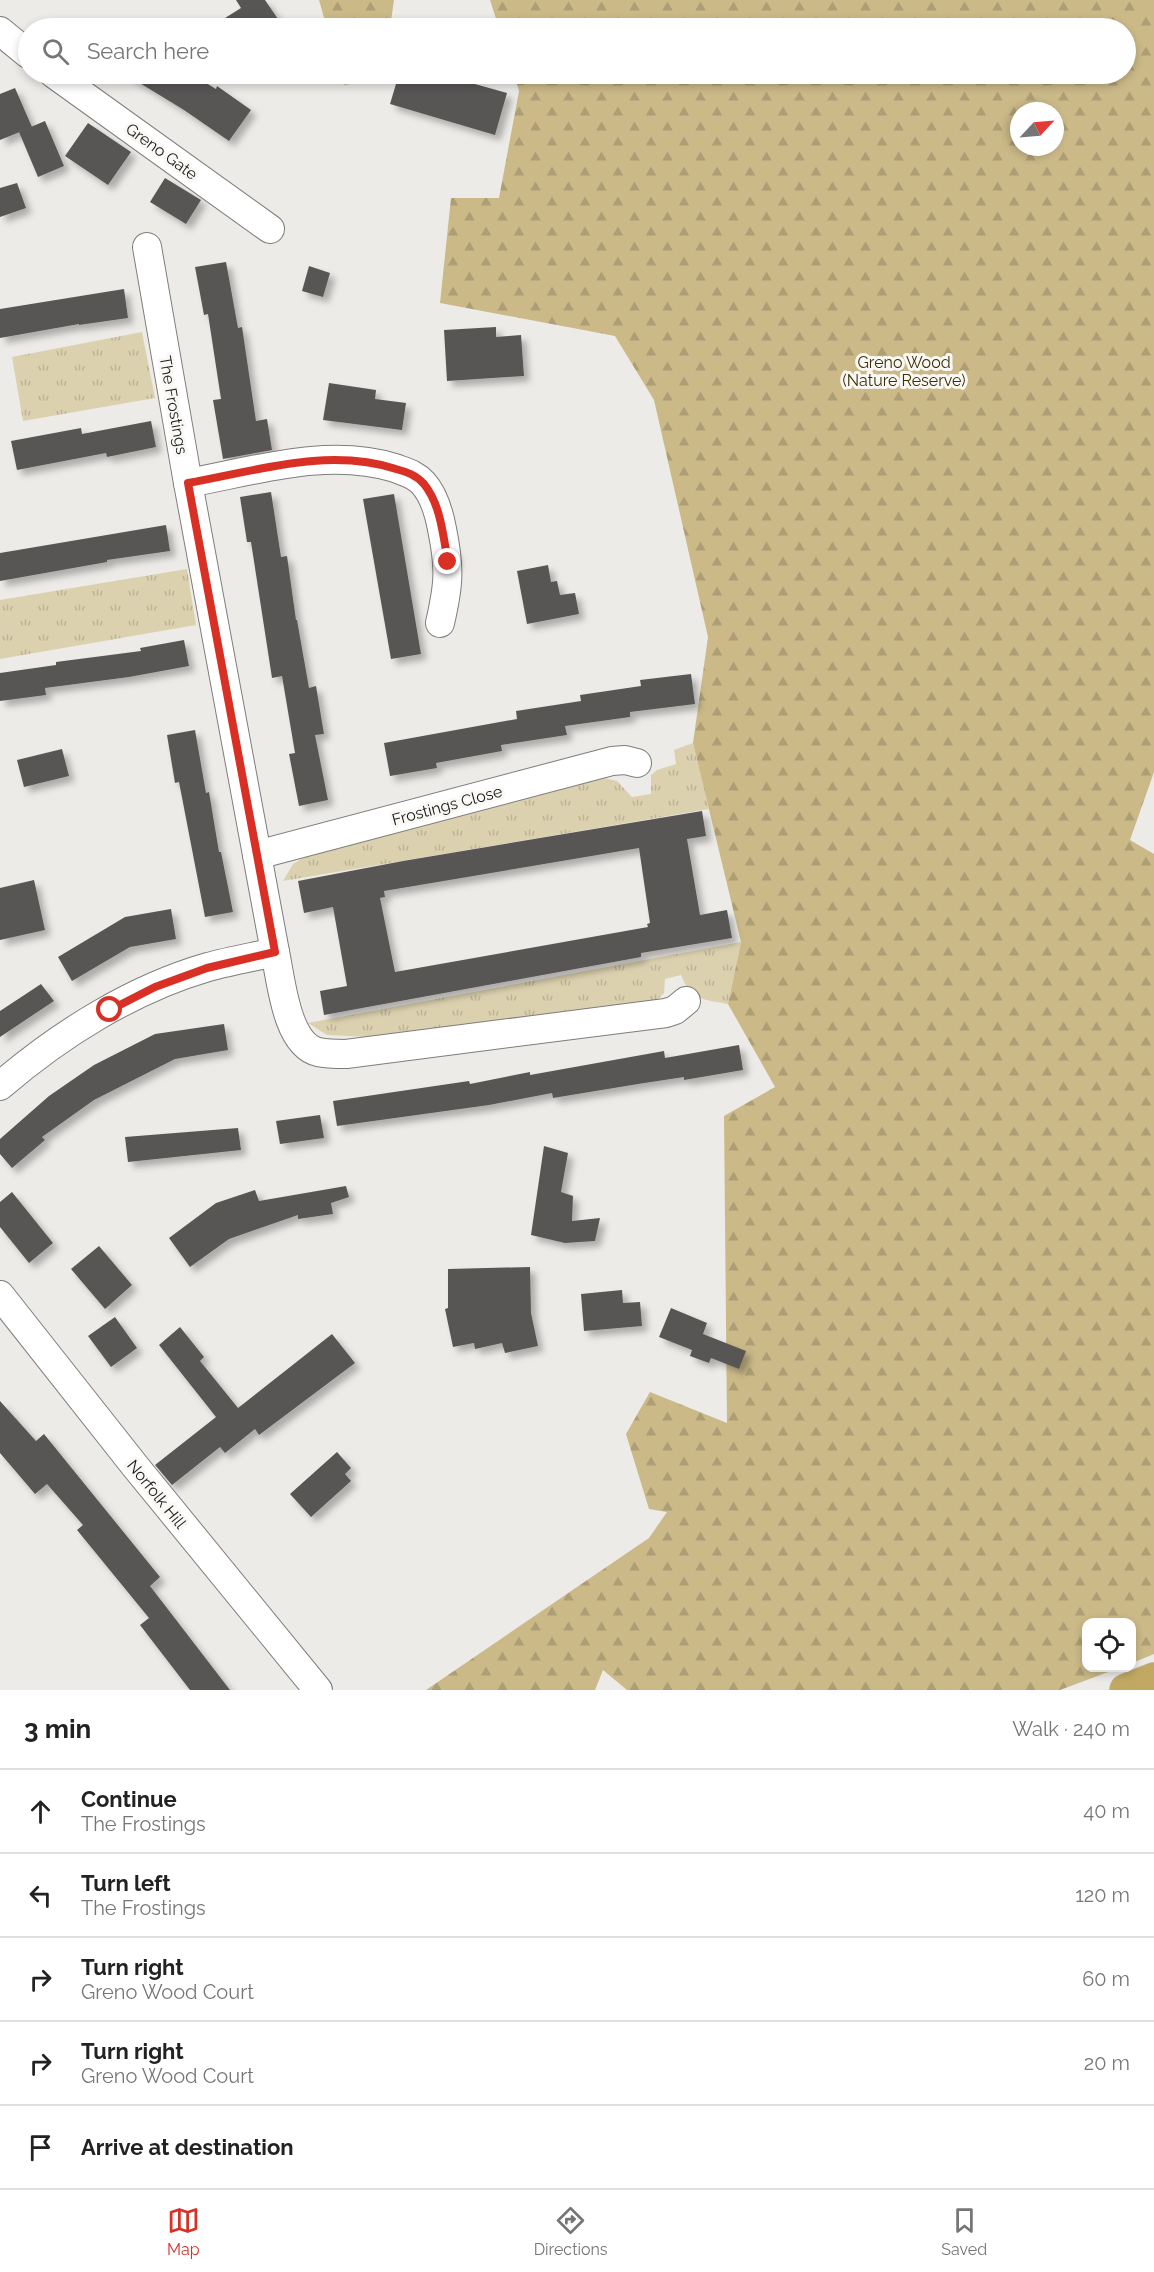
<!DOCTYPE html>
<html lang="en">
<head>
<meta charset="utf-8">
<style>
	:root { --surface:#fff; --page:#f2f2f2; --text:#222; --muted:#767676; --line:#e0e0e0; --accent:#d93025 }
	body { margin:0; font-family:Raleway,sans-serif; background:var(--page); color:var(--text) }
	.controls { position:absolute; right:18px; bottom:18px; display:grid; overflow:hidden; border-radius:12px; box-shadow:0 3px 9px #0003 }
	.controls button { width:54px; height:54px; display:grid; place-items:center; padding:0; border:0; border-bottom:2px solid var(--line); background:var(--surface); color:var(--text); font:30px sans-serif }
	.compass { position:absolute; left:1010px; top:102px; width:54px; height:54px; border-radius:50%; background:var(--surface); box-shadow:0 3px 9px #0003; rotate:64deg }
	.stop { position:absolute; width:18px; height:18px; margin:-14px; border:4px solid #d93025; border-radius:50%; background:#fff }
	.stop.end { background:#d93025; border-color:#fff; box-shadow:0 2px 6px #0008 }
	.list { margin:0; padding:0; list-style:none }
	h2 { display:flex; justify-content:space-between; align-items:center; height:78px; margin:0; padding:0 24px; font-size:26px }
	h2 small { font-size:20px; font-weight:400; color:var(--muted) }
	.list li { display:grid; grid-template-columns:39px 1fr auto; gap:18px; align-items:center; box-sizing:border-box; height:84px; padding:0 24px; border-top:2px solid var(--line) }
	.list b { display:block; font-size:22px; white-space:nowrap }
	.list p { margin:0; font-size:20px; white-space:nowrap; color:var(--muted) }
	.list em { font-size:20px; font-style:normal; color:var(--muted) }
	.icon { flex:none; width:33px; height:33px; fill:none; stroke:currentColor; stroke-width:2; stroke-linecap:round; stroke-linejoin:round }
	.map { position:relative; flex:none; width:1154px; height:1690px; overflow:hidden }
	.search { position:absolute; background:var(--surface); box-shadow:0 3px 9px #0003; left:18px; right:18px; top:18px; height:66px; display:flex; align-items:center; gap:15px; box-sizing:border-box; padding:0 21px; border-radius:33px; color:var(--muted); font-size:22px }
	.sheet { height:498px; background:var(--surface) }
	nav { display:flex; justify-content:space-around; align-items:center; box-sizing:border-box; height:84px; border-top:2px solid var(--line); background:var(--surface); font-size:16px; color:var(--muted) }
	nav a { display:grid; justify-items:center; gap:3px }
	nav .on { color:var(--accent) }
	.map>svg:first-child { display:block }
	.grass { fill:url(#grass-tufts) }
	.forest { fill:url(#forest-firs); fill-rule:evenodd }
	.building { fill:#585754; fill-rule:evenodd; filter:url(#shadow) }
	.lines { fill:none; stroke-linecap:round; stroke-linejoin:round }
	.street-casing { stroke:#7e7d7b; stroke-width:30 }
	.highway-casing { stroke:#c8c8c8; stroke-width:34 }
	.street { stroke:#fff; stroke-width:28 }
	.highway { stroke:#c1a963; stroke-width:33 }
	.route { stroke:#d93025; stroke-width:8 }
	.labels { text-anchor:middle; stroke-width:6; stroke-linejoin:round; paint-order:stroke }
	.street-label { font-size:16px; fill:#191918; stroke:#f9f8f5 }
	.park-label { font-size:16px; fill:#3d3006; stroke:#f9f8f5 }
</style>
</head>
<body>
<div class="map">
<svg width="1154" height="1690" viewBox="0 0 1154 1690">
	<defs>
		<pattern id="grass-tufts" width="24" height="20" patternUnits="userSpaceOnUse" patternTransform="scale(1.5)"><rect width="24" height="20" fill="#dcd1af"/><path d="M3 7l-1-3M5 7V3M7 7l1-3M15 17l-1-3M17 17v-4M19 17l1-3" fill="none" stroke="#bcb396"/></pattern>
		<pattern id="forest-firs" width="22" height="20" patternUnits="userSpaceOnUse" patternTransform="scale(1.5)"><rect width="22" height="20" fill="#cbb988"/><path d="M5 1l3.5 6h-7zM16 11l3.5 6h-7z" fill="#ae9e75"/></pattern>
		<filter id="shadow"><feDropShadow dx="5.5" dy="5.5" stdDeviation="3" flood-color="#0004"/></filter>
	</defs>
	<rect width="100%" height="100%" fill="#ecebe8"/>
	<!-- grass -->
	<g class="grass">
		<path d="M142,332L155,398L23,421L12,357Z"/>
		<path d="M187,569L196,625L0,659V600Z"/>
		<path d="M693,743L709,809L283,881L293,864L317,850L604,778L617,781L632,797L651,794V775L657,770L676,764L674,750Z"/>
		<path d="M741,942L728,1004C703,999 691,1001 681,975L665,979L664,993L656,1001L371,1037L327,1035L308,1023Z"/>
	</g>
	<!-- forest -->
	<g class="forest">
		<path d="M319,0H394L390,28H327Z"/>
		<path d="M490,0H1154V772L1130,840L1154,854V1654L1132,1663V1622H1086V1668H1119L1060,1690H627L603,1670L595,1690H426L649,1538L667,1512L649,1509L626,1434L650,1392L727,1423L724,1116L775,1087L728,1004L741,942L693,743L708,637L654,400L615,336L440,303L451,198H499L519,91L514,74H1126V28H499ZM1019,111H1055V147H1019Z"/>
		<path d="M341,74H384V79L344,85Z"/>
	</g>
	<!-- building -->
	<g class="building">
		<path d="M236,0H265L278,19L263,28H209L241,8Z"/>
		<path d="M125,74H191L216,89L217,86L251,110L229,141L184,110Z"/>
		<path d="M399,74H439L507,93L495,135L390,104Z"/>
		<path d="M15,88L32,127L0,140V94Z"/>
		<path d="M45,121L64,166L38,177L19,132Z"/>
		<path d="M88,123L131,152L108,185L65,156Z"/>
		<path d="M165,178L201,200L186,224L150,202Z"/>
		<path d="M17,183L26,208L0,217V188Z"/>
		<path d="M226,262L238,328L242,327L256,421L267,419L272,450L223,459L213,400L221,399L208,314L204,315L195,267Z"/>
		<path d="M309,266L330,273L323,297L302,291Z"/>
		<path d="M124,289L128,318L79,325V324L0,338V309Z"/>
		<path d="M496,327V337L521,335L524,376L447,381L444,330Z"/>
		<path d="M329,383L376,390L375,399L406,403L402,430L323,420Z"/>
		<path d="M151,421L156,447L107,457L106,453L17,470L11,441L81,428L82,434Z"/>
		<path d="M271,492L281,557L287,556L296,620H297L309,688L316,686L324,734L315,735L328,800L299,806L289,754L295,753L282,676L272,678L251,542H247L240,497Z"/>
		<path d="M394,494L421,654L391,659L363,499Z"/>
		<path d="M166,525L170,551L107,560V562L0,581V553Z"/>
		<path d="M548,565L551,582L557,581L560,595L575,593L579,614L527,624L517,571Z"/>
		<path d="M184,640L189,666L129,677L45,688L46,695L0,701V673L56,665V662L141,651L140,648Z"/>
		<path d="M691,674L695,704L630,712V717L565,726L567,735L501,745L502,751L436,763L437,768L390,776L384,743L517,719L516,711L581,701L580,695L641,686L640,680Z"/>
		<path d="M195,730L206,793L209,792L219,852H221L233,912L205,917L179,782L175,783L167,735Z"/>
		<path d="M62,749L69,776L24,787L17,760Z"/>
		<path d="M702,811L706,836L687,839L700,915L727,910L732,938L641,953V957L324,1015L320,991L347,986L333,907L304,913L298,881L403,861ZM639,848L650,923L647,924L648,927L395,972L380,898L385,897L384,891Z"/>
		<path d="M34,880L45,930L0,940V888Z"/>
		<path d="M171,909L176,939L130,947L72,981L58,957L125,917Z"/>
		<path d="M41,984L54,1001L0,1037V1011Z"/>
		<path d="M224,1024L228,1050L175,1059L94,1100L42,1137L45,1140L12,1168L0,1154V1139L49,1096L94,1065L155,1034Z"/>
		<path d="M739,1045L743,1070L684,1080V1077L638,1084L553,1098L552,1093L489,1105L337,1126L333,1101L469,1081L470,1084L530,1072V1075L664,1051L665,1058Z"/>
		<path d="M320,1115L324,1138L280,1144L276,1121Z"/>
		<path d="M238,1128L241,1150L128,1162L125,1137Z"/>
		<path d="M544,1146L568,1153L561,1192L573,1196L572,1221L600,1218L595,1241L565,1243L531,1235Z"/>
		<path d="M346,1186L349,1197L331,1203L333,1214L298,1219V1215L229,1239L190,1267L169,1238L216,1203L255,1190L259,1201Z"/>
		<path d="M12,1192L53,1243L29,1263L0,1227V1202Z"/>
		<path d="M99,1246L132,1285L105,1309L71,1269Z"/>
		<path d="M530,1267L531,1313L538,1346L505,1353L502,1343L475,1349L474,1343L453,1347L445,1309L448,1308V1269Z"/>
		<path d="M622,1290L623,1303L640,1302L642,1326L584,1331L581,1294Z"/>
		<path d="M671,1308L707,1323L703,1334L746,1351L739,1369L711,1358L709,1363L690,1356L692,1350L659,1337Z"/>
		<path d="M115,1317L137,1348L111,1367L88,1336Z"/>
		<path d="M180,1327L204,1357L200,1361L238,1408L332,1334L355,1363L259,1435L255,1429L225,1453L220,1447L172,1485L155,1465L216,1417L159,1345Z"/>
		<path d="M0,1401L36,1441L44,1434L160,1577L150,1586L230,1690H190L140,1625L149,1618L77,1530L83,1525L47,1484L35,1494L0,1453Z"/>
		<path d="M337,1452L351,1468L345,1474L351,1481L311,1517L290,1494Z"/>
	</g>
	<g class="lines">
		<defs>
			<g id="street">
				<path d="M0,31L28,54"/>
				<path d="M54,74L270,229"/>
				<path d="M147,247L188,483L275,952C281,979 286,1044 318,1052C327,1054 337,1054 346,1054L666,1013L675,1010L686,1001"/>
				<path d="M188,483C254,471 328,447 395,468C405,472 415,474 423,483C433,494 439,513 442,529C450,568 449,584 440,623"/>
				<path d="M257,855L612,761L625,760L637,763"/>
				<path d="M0,1086C59,1035 132,989 208,967C230,961 253,957 275,952"/>
				<path d="M0,1295L135,1466L318,1690"/>
			</g>
			<path id="highway" d="M1126,1690L1154,1679"/>
		</defs>
		<!-- street casing -->
		<use href="#street" class="street-casing"/>
		<!-- highway casing -->
		<use href="#highway" class="highway-casing"/>
		<!-- street -->
		<use href="#street" class="street"/>
		<!-- highway -->
		<use href="#highway" class="highway"/>
	</g>
	<g class="lines">
		<!-- route -->
		<path class="route" d="M110,1010L155,987L207,968L275,952L188,483C256,471 328,447 396,469C407,472 416,475 424,484C441,505 443,536 448,562"/>
	</g>
	<g class="labels">
		<!-- street labels -->
		<g class="street-label">
			<text transform="translate(162 151) rotate(36)" y="6">Greno Gate</text>
			<text transform="translate(174 405) rotate(80)" y="6">The Frostings</text>
			<text transform="translate(447 805) rotate(-15)" y="6">Frostings Close</text>
			<text transform="translate(157 1494) rotate(51)" y="6">Norfolk Hill</text>
		</g>
		<!-- park labels -->
		<g class="park-label">
			<text x="904" y="368">Greno Wood<tspan x="904" dy="18">(Nature Reserve)</tspan></text>
		</g>
	</g>
</svg>
<div class="controls">
<button><svg class="icon" aria-label="locate" viewBox="0 0 24 24"><circle cx="12" cy="12" r="6"/><path d="M12 2v4M12 18v4M2 12h4M18 12h4"/></svg></button>
</div>
<svg class="compass" viewBox="-18 -18 36 36"><path d="M0-13l5 13h-10z" fill="#e53935"/><path d="M0 13l5-13h-10z" fill="#767676"/></svg>
<div class="stop" style="left:110px;top:1010px"></div>
<div class="stop end" style="left:448px;top:562px"></div>
<div class="search"><svg class="icon" aria-label="search" viewBox="0 0 24 24"><circle cx="10" cy="10" r="6"/><path d="M15 15l6 6"/></svg>Search here</div>
</div>
<section class="sheet">
<h2>3 min<small>Walk · 240 m</small></h2>
<ul class="list">
<li><svg class="icon" aria-label="ahead" viewBox="0 0 24 24"><path d="M12 20V5M6 11l6-6 6 6"/></svg><div><b>Continue</b><p>The Frostings</p></div><em>40 m</em></li>
<li><svg class="icon" aria-label="left" viewBox="0 0 24 24"><path d="M17 20v-9H6M10 6l-5 5 5 5"/></svg><div><b>Turn left</b><p>The Frostings</p></div><em>120 m</em></li>
<li><svg class="icon" aria-label="right" viewBox="0 0 24 24"><path d="M7 20v-9h11M14 6l5 5-5 5"/></svg><div><b>Turn right</b><p>Greno Wood Court</p></div><em>60 m</em></li>
<li><svg class="icon" aria-label="right" viewBox="0 0 24 24"><path d="M7 20v-9h11M14 6l5 5-5 5"/></svg><div><b>Turn right</b><p>Greno Wood Court</p></div><em>20 m</em></li>
<li><svg class="icon" aria-label="arrive" viewBox="0 0 24 24"><path d="M6 21V4h12l-3 4 3 4H6"/></svg><div><b>Arrive at destination</b></div></li>
</ul>
</section>
<nav>
<a class="on"><svg class="icon" aria-label="map" viewBox="0 0 24 24"><path d="M3 6l6-2 6 2 6-2v14l-6 2-6-2-6 2zM9 4v14M15 6v14"/></svg>Map</a>
<a><svg class="icon" aria-label="directions" viewBox="0 0 24 24"><path d="M12 3l9 9-9 9-9-9zM9 14v-3h6M13 9l2 2-2 2"/></svg>Directions</a>
<a><svg class="icon" aria-label="saved" viewBox="0 0 24 24"><path d="M7 4h10v16l-5-4-5 4z"/></svg>Saved</a>
</nav>
</body>
</html>
